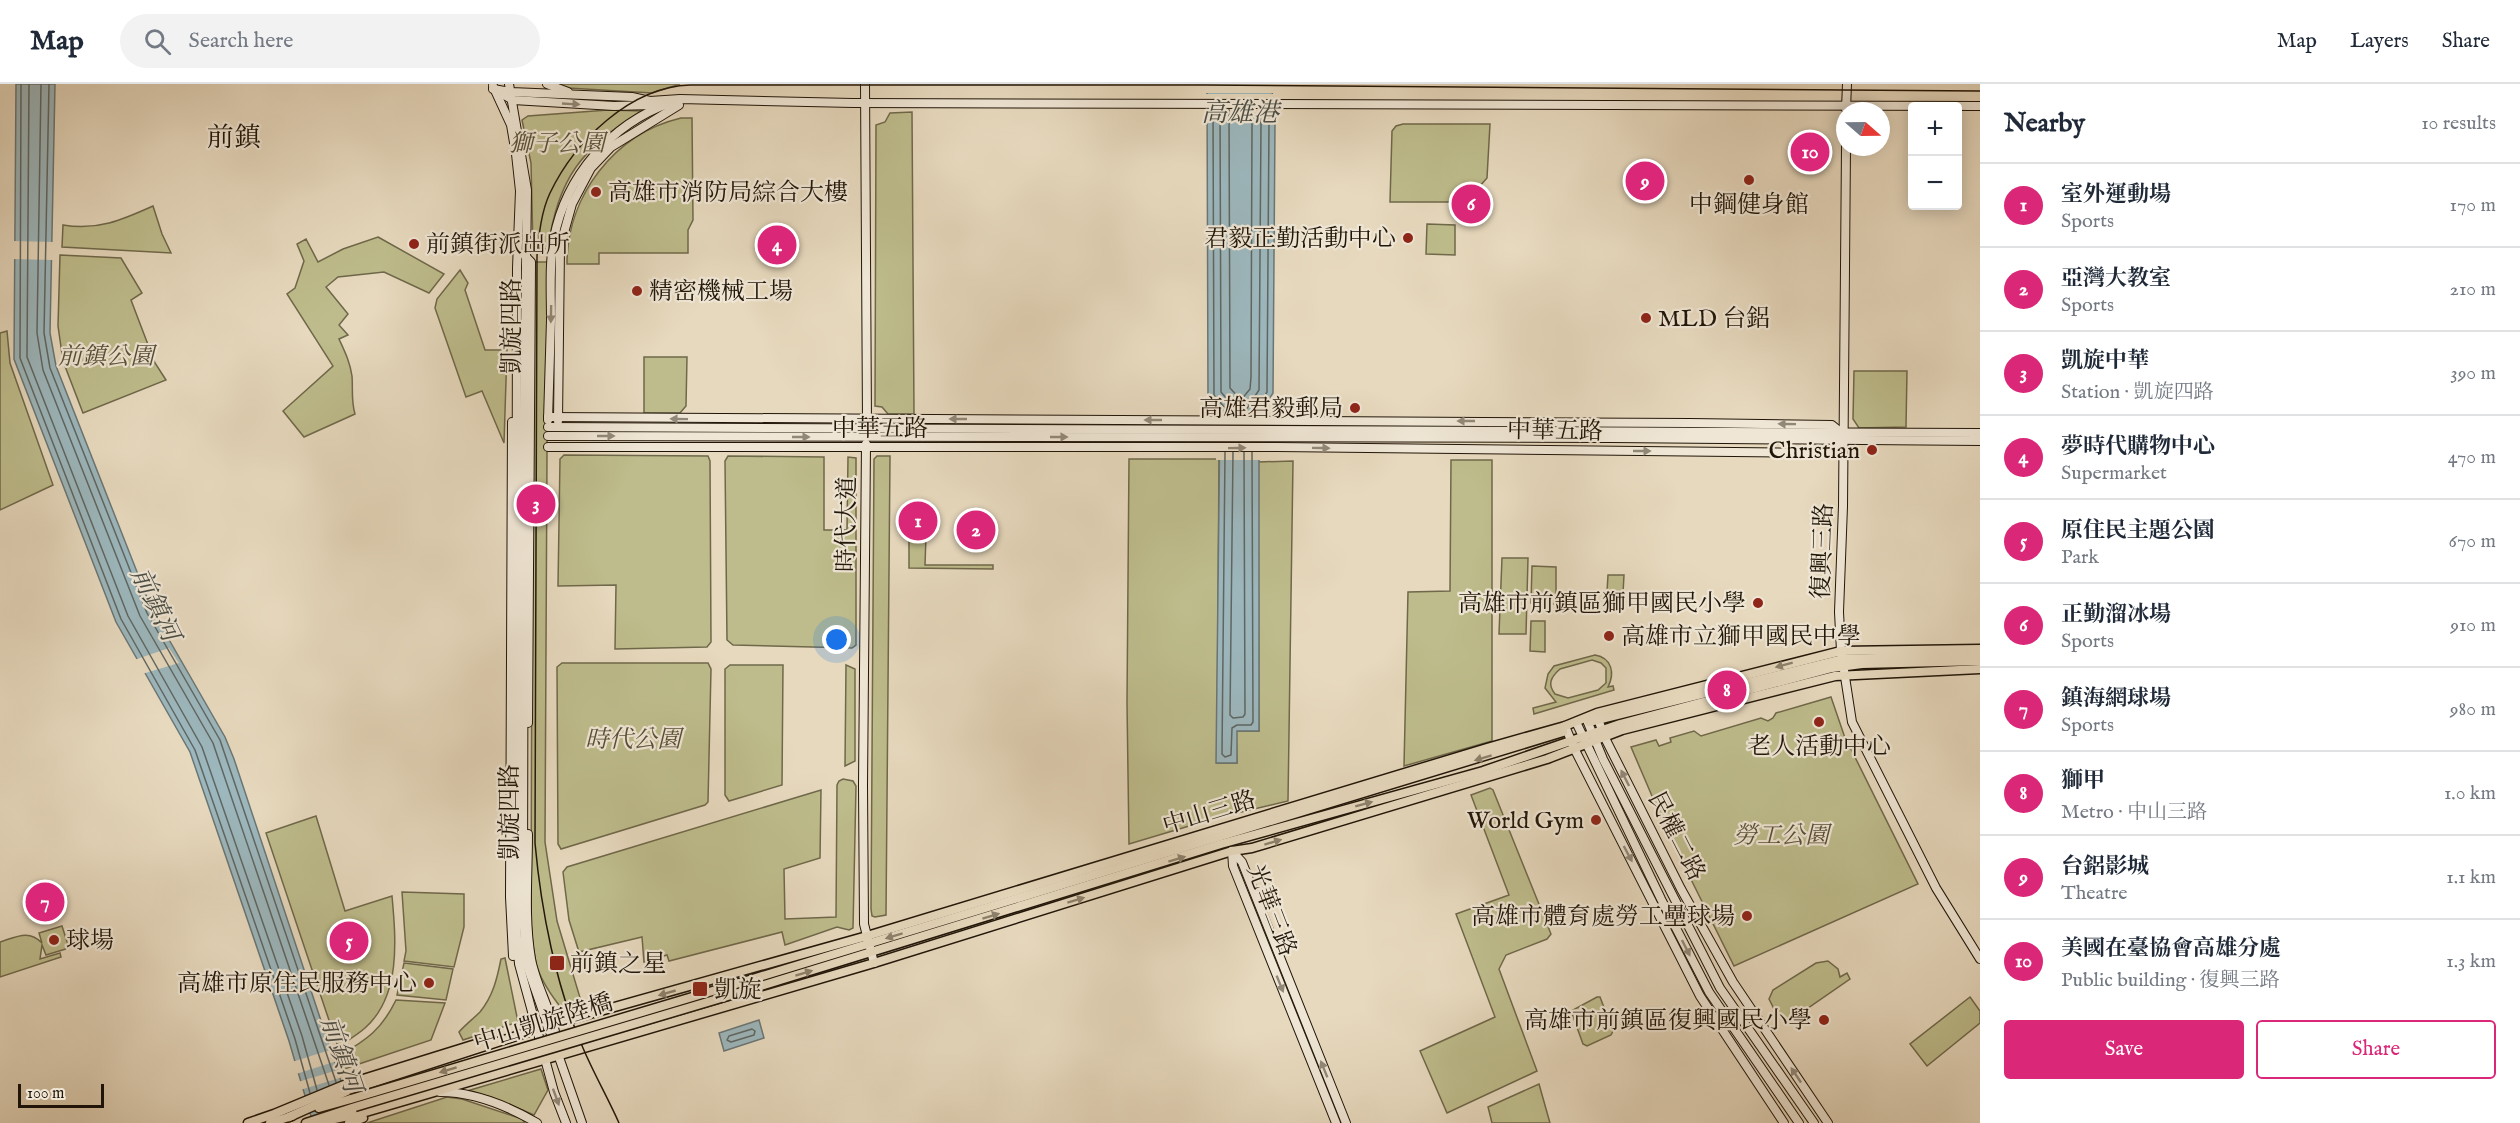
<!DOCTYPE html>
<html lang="en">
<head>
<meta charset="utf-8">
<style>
	:root { --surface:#fff; --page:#f2f2f3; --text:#1f2937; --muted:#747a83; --line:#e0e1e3; --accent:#db2777 }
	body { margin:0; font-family:"IM FELL English","Noto Serif TC",serif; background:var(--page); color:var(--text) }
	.controls { position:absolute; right:18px; top:18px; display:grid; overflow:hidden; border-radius:6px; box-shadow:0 3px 15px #0003 }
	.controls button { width:54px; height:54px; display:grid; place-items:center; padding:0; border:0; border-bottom:2px solid var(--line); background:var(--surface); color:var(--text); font:30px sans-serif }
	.compass { position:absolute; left:1836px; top:18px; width:54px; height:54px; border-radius:50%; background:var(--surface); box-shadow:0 3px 15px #0003; rotate:110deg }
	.scale { position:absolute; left:18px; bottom:15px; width:86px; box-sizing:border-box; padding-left:6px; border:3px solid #201508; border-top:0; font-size:16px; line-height:21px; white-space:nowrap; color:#201508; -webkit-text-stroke:4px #efe6d5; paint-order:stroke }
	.you { position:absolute; left:837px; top:556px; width:21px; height:21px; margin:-15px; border:4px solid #fff; border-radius:50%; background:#1a73e8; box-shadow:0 0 0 9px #1a73e833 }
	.badge { display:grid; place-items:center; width:39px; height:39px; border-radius:50%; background:var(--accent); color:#fff; font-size:20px; font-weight:700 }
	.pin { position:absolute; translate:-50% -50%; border:3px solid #fff; box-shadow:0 2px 6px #0006 }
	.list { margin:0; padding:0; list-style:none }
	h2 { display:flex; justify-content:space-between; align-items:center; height:78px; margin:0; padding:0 24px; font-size:26px }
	h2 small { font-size:20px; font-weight:400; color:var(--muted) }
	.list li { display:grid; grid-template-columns:39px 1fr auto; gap:18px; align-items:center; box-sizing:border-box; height:84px; padding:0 24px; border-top:2px solid var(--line) }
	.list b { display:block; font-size:22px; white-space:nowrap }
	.list p { margin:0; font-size:20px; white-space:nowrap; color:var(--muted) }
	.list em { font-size:20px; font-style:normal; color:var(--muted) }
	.actions { display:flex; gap:12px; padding:18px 24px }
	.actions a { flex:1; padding:14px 0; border:2px solid var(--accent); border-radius:6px; text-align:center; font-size:21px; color:var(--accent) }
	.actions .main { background:var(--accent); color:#fff }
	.icon { flex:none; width:33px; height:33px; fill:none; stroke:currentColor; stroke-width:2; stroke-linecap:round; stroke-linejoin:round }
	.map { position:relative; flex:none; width:1980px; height:1039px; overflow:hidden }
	header { display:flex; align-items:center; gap:36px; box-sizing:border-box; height:84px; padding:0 30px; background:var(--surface); border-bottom:2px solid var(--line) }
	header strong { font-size:28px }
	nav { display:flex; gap:33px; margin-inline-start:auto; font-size:21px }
	.search { width:420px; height:54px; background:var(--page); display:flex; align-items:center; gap:15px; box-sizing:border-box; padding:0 21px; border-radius:33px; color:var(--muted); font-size:22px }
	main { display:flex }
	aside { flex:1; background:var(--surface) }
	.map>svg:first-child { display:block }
	.green { fill:#bebc8c; stroke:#6f684a; stroke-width:1.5; fill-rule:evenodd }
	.water { fill:#9cb7bd; stroke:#6a7675; stroke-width:1.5 }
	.pier { fill:#e7d9be }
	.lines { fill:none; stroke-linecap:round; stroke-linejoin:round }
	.shore { stroke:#5e6662; stroke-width:1.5 }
	.secondary-casing { stroke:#201508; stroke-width:10 }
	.primary-casing { stroke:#201508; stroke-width:11 }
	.secondary { stroke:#efe6d5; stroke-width:8 }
	.primary { stroke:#e7d9be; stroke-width:8 }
	.tram { stroke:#201508; stroke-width:1.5 }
	.primary-bridge-casing { stroke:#201508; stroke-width:11; stroke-linecap:butt }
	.primary-bridge { stroke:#e7d9be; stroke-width:8 }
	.oneway { fill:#928879 }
	.oneway2 { fill:#8d816c }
	.poi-dot { fill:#8f2418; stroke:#efe6d5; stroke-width:2 }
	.labels { text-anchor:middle; stroke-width:4.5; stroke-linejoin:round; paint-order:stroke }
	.park-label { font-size:24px; font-style:italic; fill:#574f36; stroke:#efe6d5 }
	.poi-label { font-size:24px; fill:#201508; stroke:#efe6d5; text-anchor:start }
	.street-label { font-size:24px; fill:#201508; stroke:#efe6d5 }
	.water-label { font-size:26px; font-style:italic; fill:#4b4e47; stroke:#efe6d5 }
	.quarter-label { font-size:27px; fill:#201508; stroke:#efe6d5 }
</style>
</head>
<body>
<header>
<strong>Map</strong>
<div class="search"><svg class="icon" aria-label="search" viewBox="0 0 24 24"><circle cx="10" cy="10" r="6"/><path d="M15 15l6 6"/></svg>Search here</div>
<nav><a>Map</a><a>Layers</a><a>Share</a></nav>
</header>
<main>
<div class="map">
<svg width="1980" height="1039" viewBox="0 0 1980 1039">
	<rect width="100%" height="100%" fill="#e7d9be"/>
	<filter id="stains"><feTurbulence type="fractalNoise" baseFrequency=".00333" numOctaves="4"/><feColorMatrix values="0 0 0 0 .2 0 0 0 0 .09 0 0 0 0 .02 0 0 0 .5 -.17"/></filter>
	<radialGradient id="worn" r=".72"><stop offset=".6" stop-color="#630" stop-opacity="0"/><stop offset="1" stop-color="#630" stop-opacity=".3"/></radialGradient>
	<!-- green -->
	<g class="green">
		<path d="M554,0H680L652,9L568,4Z"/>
		<path d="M608,26L642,27C582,63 557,95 548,165L533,164L531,79L522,36L528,32Z"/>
		<path d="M912,28L914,330H888L882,323L875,322L876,41L885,38L890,29Z"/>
		<path d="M681,34H692L693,136L688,146V169H599V180H567C567,112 614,50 681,34Z"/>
		<path d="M1403,40H1490L1487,94L1479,103L1470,104L1467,110C1484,110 1484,132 1466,129L1461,118H1390L1392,47L1396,42Z"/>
		<path d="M153,122L162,150L171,169L62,163L63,141C97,147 122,136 153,122Z"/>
		<path d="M1427,140L1455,141V171L1426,170Z"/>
		<path d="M378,153L444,190L429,209L384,188L338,193L326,203L348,230L339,241L348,251L339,255C345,268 350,278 352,292C353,305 351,317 355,330L304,353L283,327L333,282L287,210L295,204L304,177L297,160L306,155L318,178L343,165Z"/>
		<path d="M60,171L121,174L142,209L131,216L155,279L166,296L83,329L63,277L58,242Z"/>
		<path d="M533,178H548L545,758L557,837L581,917L562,925C536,892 534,880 531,839Z"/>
		<path d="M460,186L468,199L465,206L485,266H507L504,359L482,307L466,313L435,224L437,215Z"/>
		<path d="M7,247L10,279L53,401L0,426V249Z"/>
		<path d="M644,273H687L686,322L680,329H644Z"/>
		<path d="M1854,287H1907L1906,343L1859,344L1853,335Z"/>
		<path d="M564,371L708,372L710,377L711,558L707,563L615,565L616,501L558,502L560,375Z"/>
		<path d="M728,372L824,373V446H847L848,373L856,374V561L852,564L733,561L727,556L725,377Z"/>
		<path d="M877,372H890L886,831L875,833L872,832L871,825L874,375Z"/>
		<path d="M1129,375H1219L1217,679H1237L1236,647H1259L1258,378L1293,377L1288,717L1216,734L1129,760L1127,619Z"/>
		<path d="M1451,376H1492V657L1404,682L1408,508L1450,507Z"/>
		<path d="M917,419L918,425L927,424L925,481H993V485L909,484V420L913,423Z"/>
		<path d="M1502,474H1528L1526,550H1499Z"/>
		<path d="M1532,482L1556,483V520L1531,519Z"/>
		<path d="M1608,491H1624L1623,509L1607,508Z"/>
		<path d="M1531,537H1545V568L1530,567Z"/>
		<path d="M1595,571C1612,574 1615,589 1608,603L1613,602L1614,606L1534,630L1533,624L1556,618L1545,604L1548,590L1554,582ZM1592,576L1601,579L1606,584V599L1598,606L1568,614L1555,610C1547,600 1551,593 1560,585Z"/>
		<path d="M562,579H708L711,585L708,718L705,721L561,765L558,760L557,583Z"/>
		<path d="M730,581H783L782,701L729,717L725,711V585Z"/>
		<path d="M846,581L855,585V677L845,682Z"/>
		<path d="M1831,613L1844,651L1918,800L1734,882L1667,747L1631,663L1656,656L1659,662L1671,658L1670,654L1694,647L1701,652L1761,634L1768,637L1773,634L1776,629Z"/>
		<path d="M843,695L853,697L856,702L853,844L849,846L837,843L785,861L782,848L669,877L667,871L644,878L642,853L579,868L569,836L563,788L567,783L821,706L820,774L784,785L785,835L836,833L837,701L839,697Z"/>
		<path d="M1490,704L1493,706L1551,850L1547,855L1506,871L1499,885L1537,987L1447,1029L1420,967L1495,933L1456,830L1509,811L1471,711Z"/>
		<path d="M316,732L345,827L392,812C396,856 401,912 365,944C357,951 347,957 338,963L266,749Z"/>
		<path d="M55,800L64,827L35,836L26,810Z"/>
		<path d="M402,808L464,810V843L454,883L404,877L406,867Z"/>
		<path d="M62,842L69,864L46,871L42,861L40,875L60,869L61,873L0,893V858C16,853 29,845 42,859L39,849Z"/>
		<path d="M505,874L518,938L463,956L459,948C465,941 473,935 480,928C493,912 497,895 501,875Z"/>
		<path d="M1828,877L1838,885L1840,893L1847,889L1850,895L1785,940L1782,933L1777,931L1769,915L1773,906L1816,879Z"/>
		<path d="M404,879L453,885L446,916L397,911Z"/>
		<path d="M1597,913H1600L1613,947L1611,951L1587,962L1583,960L1571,927Z"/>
		<path d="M1970,913L1980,927V939L1927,982L1910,960Z"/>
		<path d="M396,916L445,919L431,956L344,985L340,971C367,956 382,945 396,916Z"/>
		<path d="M541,985L548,1006L534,1031L491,1013L467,1007Z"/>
		<path d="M1539,1000L1550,1039H1492L1488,1023Z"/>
		<path d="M447,1013L462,1015L522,1035L525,1039H367Z"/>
	</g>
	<!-- water -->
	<g class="water">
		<path d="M16,0H55L50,249L56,282L152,526L225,653L234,675L355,1039H313L289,957L190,668L116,538L14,275Z"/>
		<path d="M1207,0H1272L1273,30L1275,37L1273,309L1259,331V647H1237V679H1216L1220,327L1208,314Z"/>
		<path d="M759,936L764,954L724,967L719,949Z"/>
	</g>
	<!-- pier -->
	<g class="pier">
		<rect x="1205" y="0" width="70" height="9"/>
		<path d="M1205,10H1275L1276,31L1205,30Z"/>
		<path d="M12,157L54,158L53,176L12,175Z"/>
		<path d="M1265,327L1262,332L1261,376H1216V328Z"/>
		<path d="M169,564L179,579L142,590L134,576Z"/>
		<path d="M333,965L337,977L296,990L292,978Z"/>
		<path d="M341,985L343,993L300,1006L298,998Z"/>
	</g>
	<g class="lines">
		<!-- shore -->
		<g class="shore">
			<path d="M21,0L20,274L121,535L195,666L295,955L310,1009"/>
			<path d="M29,0L27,273L128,532L202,663L302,952L317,1006"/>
			<path d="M41,0L37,249L43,286L140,532L213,659L329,1001"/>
			<path d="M49,0L44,249L50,284L147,529L220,656L336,998"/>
			<path d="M1213,25L1214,311L1225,324L1226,331"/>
			<path d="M1220,25L1221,308L1232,321L1233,331"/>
			<path d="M1229,25L1230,304L1241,316L1250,305L1251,293L1252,41L1250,25"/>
			<path d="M1245,331L1247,324L1259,306L1261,40L1259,25"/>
			<path d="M1253,331L1267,308L1269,39L1266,25"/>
			<path d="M1225,368L1222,670L1225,673L1231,671L1232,644L1237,641H1251L1253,638L1252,368"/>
			<path d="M1233,368L1230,631L1233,634L1243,633L1245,630L1244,368"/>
			<path d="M752,945L755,947L754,951L731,958L727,956L729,952Z"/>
		</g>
		<defs>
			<g id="secondary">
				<path d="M509,0L527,106L524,327L523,811L525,876L582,1039"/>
				<path d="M547,0L568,8"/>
				<path d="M865,0L867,339"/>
				<path d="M493,2L511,41L516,70L520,107L517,184L516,842L519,880L554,1008L566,1039"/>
				<path d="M493,5L511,8L632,13L650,17L680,15L853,19L1980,22"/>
				<path d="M497,7L513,16L614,22L653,21"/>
				<path d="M1846,25L1847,0"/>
				<path d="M1846,63L1843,422L1839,528L1841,567L1852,638L1936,804L1980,875"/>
				<path d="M525,172L531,178L528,639"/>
				<path d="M548,333L1690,339L1832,341L1843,350"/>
				<path d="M548,336C549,303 550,269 551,236C551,209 549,180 554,154C566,92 611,40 670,19"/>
				<path d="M558,337L560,163L572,120L591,84L611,63L679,21"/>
				<path d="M512,338L510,813L513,872"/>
				<path d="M548,343L1980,349"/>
				<path d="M548,352L1610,354L1980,357"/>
				<path d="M866,360L863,702L864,840L874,879"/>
				<path d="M548,363H1277L1831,369L1843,357"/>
				<path d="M1597,632L1604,652L1681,805L1733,898L1828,1039"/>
				<path d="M1586,634L1603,675L1720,904L1814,1039"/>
				<path d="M1576,638L1661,815L1709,908L1799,1039"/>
				<path d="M1565,642L1575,666L1700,912L1784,1039"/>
				<path d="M528,750C528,791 524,834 531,875C536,903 553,928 557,958"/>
				<path d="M1232,767L1242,778L1346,1039"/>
				<path d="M1232,767L1233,782L1336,1039"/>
				<path d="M440,1008C474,1008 508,1022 537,1039"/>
			</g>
			<g id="primary">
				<path d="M1589,638L1843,575L1980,571"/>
				<path d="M746,897L1563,648"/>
				<path d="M748,906L1221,760L1483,687L1620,640L1832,584L1862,580L1980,577"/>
				<path d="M319,1024L351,1015"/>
				<path d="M289,1033L347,1007L547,942L867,852L1487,664L1565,642L1597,629L1841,567L1980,565"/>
				<path d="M248,1039L274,1030L344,1001L479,959"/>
				<path d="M270,1039L292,1032"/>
				<path d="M306,1039L355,1023"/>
				<path d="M315,1039L359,1030L874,879L1232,767L1252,764L1547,675L1622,646L1835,592L1980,585"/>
				<path d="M349,1039L363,1034"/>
			</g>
		</defs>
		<!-- secondary casing -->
		<use href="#secondary" class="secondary-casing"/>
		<!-- primary casing -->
		<use href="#primary" class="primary-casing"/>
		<!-- secondary -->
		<use href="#secondary" class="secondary"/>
		<!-- primary -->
		<use href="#primary" class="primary"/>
		<!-- tram -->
		<path class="tram" d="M619,1039C608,1014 594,990 583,964C556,903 541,826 535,759L537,172C539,151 541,128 550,109C575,57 630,3 690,1H1205L1980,7"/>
		<defs>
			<g id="primary-bridge">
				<path d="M351,1015L746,897"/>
				<path d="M355,1023L748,906"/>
			</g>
		</defs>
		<!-- primary-bridge casing -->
		<use href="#primary-bridge" class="primary-bridge-casing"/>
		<!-- primary-bridge -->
		<use href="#primary-bridge" class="primary-bridge"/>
	</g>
	<!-- one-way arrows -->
	<defs><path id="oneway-solid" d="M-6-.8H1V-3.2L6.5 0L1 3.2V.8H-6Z" transform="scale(1.5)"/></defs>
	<g class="oneway">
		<use href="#oneway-solid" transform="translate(571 20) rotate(3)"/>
		<use href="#oneway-solid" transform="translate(551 230) rotate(91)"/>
		<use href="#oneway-solid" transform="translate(679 335) rotate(-179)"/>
		<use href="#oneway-solid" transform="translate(958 335) rotate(180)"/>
		<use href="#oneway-solid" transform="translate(1153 336) rotate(-180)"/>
		<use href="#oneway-solid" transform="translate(1466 337) rotate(-180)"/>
		<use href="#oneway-solid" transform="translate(1787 340) rotate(-179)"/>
		<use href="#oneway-solid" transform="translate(606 352)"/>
		<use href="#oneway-solid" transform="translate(801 353)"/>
		<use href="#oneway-solid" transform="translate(1059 353)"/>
		<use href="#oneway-solid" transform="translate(1237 364) rotate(-1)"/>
		<use href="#oneway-solid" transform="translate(1321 364) rotate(1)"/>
		<use href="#oneway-solid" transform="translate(1642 367)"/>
		<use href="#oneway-solid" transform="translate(1625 694) rotate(-117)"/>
		<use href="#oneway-solid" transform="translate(1628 770) rotate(62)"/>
		<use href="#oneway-solid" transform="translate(1686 864) rotate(63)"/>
		<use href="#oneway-solid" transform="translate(1280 900) rotate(68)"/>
		<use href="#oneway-solid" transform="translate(1324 985) rotate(-112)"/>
		<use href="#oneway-solid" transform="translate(1796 991) rotate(-124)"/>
		<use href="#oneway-solid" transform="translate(556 1013) rotate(70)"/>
	</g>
	<g class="oneway2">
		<use href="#oneway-solid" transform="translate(1784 581) rotate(165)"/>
		<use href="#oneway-solid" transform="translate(1483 674) rotate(163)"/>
		<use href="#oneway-solid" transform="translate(1364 720) rotate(-15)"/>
		<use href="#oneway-solid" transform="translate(1273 758) rotate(-17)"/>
		<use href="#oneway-solid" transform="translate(1177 775) rotate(-17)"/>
		<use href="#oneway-solid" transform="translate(1076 816) rotate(-17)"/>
		<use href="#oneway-solid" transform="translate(991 832) rotate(-17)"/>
		<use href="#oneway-solid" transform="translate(894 852) rotate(163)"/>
		<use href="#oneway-solid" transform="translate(804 889) rotate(-17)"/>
		<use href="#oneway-solid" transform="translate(667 909) rotate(164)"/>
		<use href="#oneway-solid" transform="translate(448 986) rotate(163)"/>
	</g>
	<!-- markers -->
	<g class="poi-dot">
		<circle cx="1749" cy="96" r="6"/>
		<circle cx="596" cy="108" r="6"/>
		<circle cx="1408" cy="154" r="6"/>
		<circle cx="414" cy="160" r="6"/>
		<circle cx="637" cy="207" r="6"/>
		<circle cx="1646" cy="234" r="6"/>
		<circle cx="1355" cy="324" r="6"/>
		<circle cx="1872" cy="366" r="6"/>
		<circle cx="1758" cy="519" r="6"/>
		<circle cx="1609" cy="552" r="6"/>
		<circle cx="1819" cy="638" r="6"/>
		<circle cx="1596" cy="736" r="6"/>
		<circle cx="1747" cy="832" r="6"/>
		<circle cx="54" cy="856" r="6"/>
		<rect x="549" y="871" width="16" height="16" rx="3"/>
		<circle cx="429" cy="899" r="6"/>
		<rect x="692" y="897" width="16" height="16" rx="3"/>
		<circle cx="1824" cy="936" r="6"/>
	</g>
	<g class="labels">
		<!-- park labels -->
		<g class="park-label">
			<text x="557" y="67">獅子公園</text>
			<text x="106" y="280">前鎮公園</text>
			<text x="633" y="663">時代公園</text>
			<text x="1781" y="759">勞工公園</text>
		</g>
		<!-- poi labels -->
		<g class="poi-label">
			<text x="608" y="116">高雄市消防局綜合大樓</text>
			<text x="1749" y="128" text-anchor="middle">中鋼健身館</text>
			<text x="1396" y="162" text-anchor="end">君毅正勤活動中心</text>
			<text x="426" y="168">前鎮街派出所</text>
			<text x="649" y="215">精密機械工場</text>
			<text x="1658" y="242">MLD 台鋁</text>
			<text x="1343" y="332" text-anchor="end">高雄君毅郵局</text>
			<text x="1860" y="374" text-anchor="end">Christian</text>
			<text x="1746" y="527" text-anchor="end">高雄市前鎮區獅甲國民小學</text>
			<text x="1621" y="560">高雄市立獅甲國民中學</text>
			<text x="1819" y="670" text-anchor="middle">老人活動中心</text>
			<text x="1584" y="744" text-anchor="end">World Gym</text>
			<text x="1735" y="840" text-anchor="end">高雄市體育處勞工壘球場</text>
			<text x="66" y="864">球場</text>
			<text x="570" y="887">前鎮之星</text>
			<text x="417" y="907" text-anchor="end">高雄市原住民服務中心</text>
			<text x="714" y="913">凱旋</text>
			<text x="1812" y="944" text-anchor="end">高雄市前鎮區復興國民小學</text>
		</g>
		<!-- street labels -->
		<g class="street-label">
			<text transform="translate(511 242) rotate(-90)" y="8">凱旋四路</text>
			<text x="880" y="352">中華五路</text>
			<text transform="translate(1555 346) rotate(1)" y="8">中華五路</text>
			<text transform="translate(846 440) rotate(-89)" y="8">時代大道</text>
			<text transform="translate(1822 467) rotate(-88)" y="8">復興三路</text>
			<text transform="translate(509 728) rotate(-90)" y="8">凱旋四路</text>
			<text transform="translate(1209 728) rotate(-17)" y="8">中山三路</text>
			<text transform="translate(1677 752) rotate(63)" y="8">民權二路</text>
			<text transform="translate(1272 826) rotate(69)" y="8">光華三路</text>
			<text transform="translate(543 938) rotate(-17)" y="8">中山凱旋陸橋</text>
		</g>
		<!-- water labels -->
		<g class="water-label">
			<text x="1240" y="37">高雄港</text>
			<text transform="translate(156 520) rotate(64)" y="9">前鎮河</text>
			<text transform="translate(342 970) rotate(71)" y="9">前鎮河</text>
		</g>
		<!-- quarter labels -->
		<g class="quarter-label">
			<text x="234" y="62">前鎮</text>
		</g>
	</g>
	<rect width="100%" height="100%" filter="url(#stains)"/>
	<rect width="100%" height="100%" fill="url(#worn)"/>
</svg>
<div class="controls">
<button>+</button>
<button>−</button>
</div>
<svg class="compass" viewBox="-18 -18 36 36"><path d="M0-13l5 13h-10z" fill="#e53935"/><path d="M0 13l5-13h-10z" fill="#747a83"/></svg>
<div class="scale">100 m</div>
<div class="you"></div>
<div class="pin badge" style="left:918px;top:437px">1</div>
<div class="pin badge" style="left:976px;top:446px">2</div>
<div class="pin badge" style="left:536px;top:420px">3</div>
<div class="pin badge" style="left:777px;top:161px">4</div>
<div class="pin badge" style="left:349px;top:857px">5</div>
<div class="pin badge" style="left:1471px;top:120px">6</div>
<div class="pin badge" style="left:45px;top:818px">7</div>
<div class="pin badge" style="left:1727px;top:606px">8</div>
<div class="pin badge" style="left:1645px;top:97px">9</div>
<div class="pin badge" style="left:1810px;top:68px">10</div>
</div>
<aside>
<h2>Nearby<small>10 results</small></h2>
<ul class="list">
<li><span class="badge">1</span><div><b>室外運動場</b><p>Sports</p></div><em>170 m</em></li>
<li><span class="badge">2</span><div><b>亞灣大教室</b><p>Sports</p></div><em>210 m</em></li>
<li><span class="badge">3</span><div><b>凱旋中華</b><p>Station · 凱旋四路</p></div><em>390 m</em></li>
<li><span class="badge">4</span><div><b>夢時代購物中心</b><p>Supermarket</p></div><em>470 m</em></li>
<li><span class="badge">5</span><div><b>原住民主題公園</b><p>Park</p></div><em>670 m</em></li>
<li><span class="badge">6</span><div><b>正勤溜冰場</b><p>Sports</p></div><em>910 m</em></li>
<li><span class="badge">7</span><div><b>鎮海網球場</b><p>Sports</p></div><em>980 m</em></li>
<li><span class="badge">8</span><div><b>獅甲</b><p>Metro · 中山三路</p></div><em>1.0 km</em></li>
<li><span class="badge">9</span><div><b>台鋁影城</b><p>Theatre</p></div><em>1.1 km</em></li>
<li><span class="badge">10</span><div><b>美國在臺協會高雄分處</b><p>Public building · 復興三路</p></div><em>1.3 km</em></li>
</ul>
<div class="actions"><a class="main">Save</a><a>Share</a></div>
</aside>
</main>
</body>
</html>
